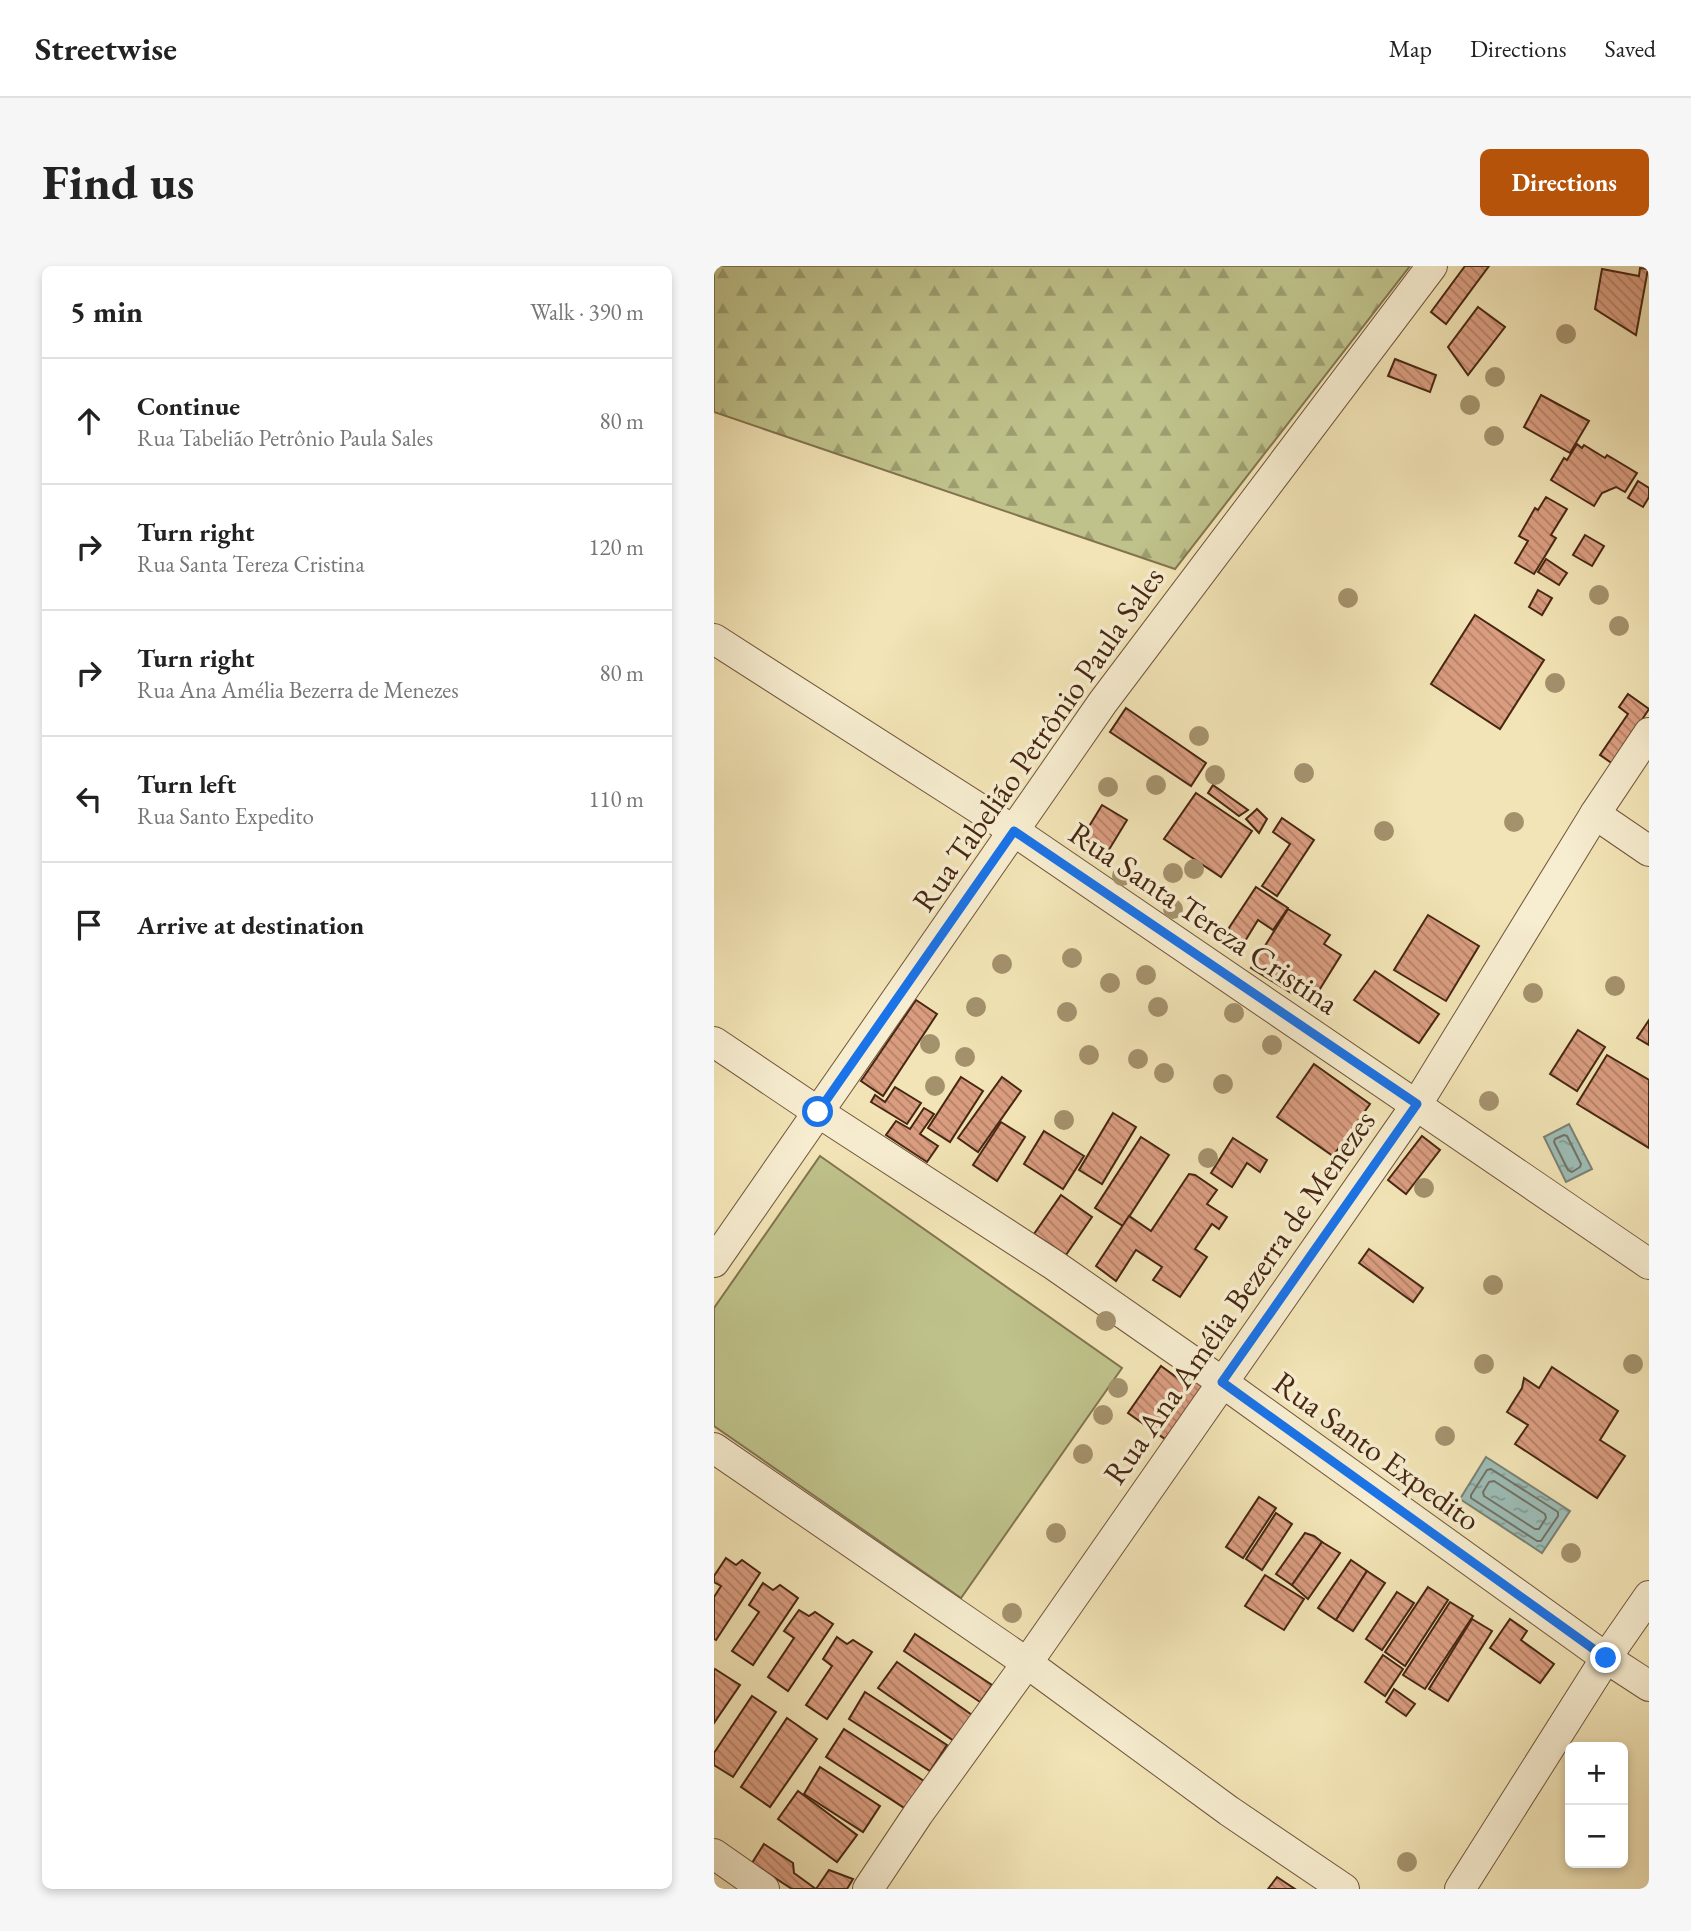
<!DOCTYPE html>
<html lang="en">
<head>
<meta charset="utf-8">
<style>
	:root { --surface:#fff; --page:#f6f6f6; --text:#222; --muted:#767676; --line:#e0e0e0; --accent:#b45309 }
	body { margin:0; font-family:"EB Garamond",serif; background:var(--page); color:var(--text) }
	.controls { position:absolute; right:21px; bottom:21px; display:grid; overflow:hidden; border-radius:10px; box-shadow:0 4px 10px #0003 }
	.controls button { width:63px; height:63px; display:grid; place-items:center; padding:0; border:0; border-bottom:2px solid var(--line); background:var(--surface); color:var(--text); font:35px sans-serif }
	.stop { position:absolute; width:21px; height:21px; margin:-16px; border:5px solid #1a73e8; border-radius:50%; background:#fff }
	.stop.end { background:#1a73e8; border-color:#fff; box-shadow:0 2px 7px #0008 }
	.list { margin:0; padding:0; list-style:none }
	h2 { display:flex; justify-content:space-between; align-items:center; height:91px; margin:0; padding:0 28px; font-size:30px }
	h2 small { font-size:23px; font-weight:400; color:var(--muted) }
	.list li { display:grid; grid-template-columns:46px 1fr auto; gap:21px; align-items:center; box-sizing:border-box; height:126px; padding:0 28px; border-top:2px solid var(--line) }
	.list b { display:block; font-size:26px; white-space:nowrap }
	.list p { margin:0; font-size:23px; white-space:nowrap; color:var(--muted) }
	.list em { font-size:23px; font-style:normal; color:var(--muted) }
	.icon { flex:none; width:38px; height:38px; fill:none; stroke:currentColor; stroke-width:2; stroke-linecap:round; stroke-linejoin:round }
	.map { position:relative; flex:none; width:935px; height:1623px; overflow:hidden; border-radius:10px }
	header { display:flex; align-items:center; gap:42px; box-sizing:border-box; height:98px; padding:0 35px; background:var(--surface); border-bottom:2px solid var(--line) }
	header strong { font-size:33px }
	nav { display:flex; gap:38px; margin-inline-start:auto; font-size:24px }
	.intro { display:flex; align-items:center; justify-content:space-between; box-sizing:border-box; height:168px; padding:0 42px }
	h1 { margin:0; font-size:49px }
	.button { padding:18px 32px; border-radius:10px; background:var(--accent); color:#fff; font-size:24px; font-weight:700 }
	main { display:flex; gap:42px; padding:0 42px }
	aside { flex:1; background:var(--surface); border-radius:10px; box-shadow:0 4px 10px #0003 }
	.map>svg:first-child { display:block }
	.forest { fill:url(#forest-firs); stroke:#83744f; stroke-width:2 }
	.garden { fill:#bfc28b; stroke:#83744f; stroke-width:2 }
	.water { fill:url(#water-ripples); stroke:#7b8175; stroke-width:2 }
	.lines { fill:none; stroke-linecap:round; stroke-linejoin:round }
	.shore { stroke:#727265; stroke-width:2 }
	.building { fill:url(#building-back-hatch); stroke:#472713; stroke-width:2 }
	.street-casing { stroke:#72563c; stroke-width:32 }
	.street { stroke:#f7edd0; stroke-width:30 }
	.tree { fill:#a4926d }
	.route { stroke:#1a73e8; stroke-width:9 }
	.labels { text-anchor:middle; stroke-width:7; stroke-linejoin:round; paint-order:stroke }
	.street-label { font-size:32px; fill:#472713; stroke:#f7edd0 }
</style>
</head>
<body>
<header>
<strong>Streetwise</strong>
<nav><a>Map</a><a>Directions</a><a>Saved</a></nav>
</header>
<div class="intro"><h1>Find us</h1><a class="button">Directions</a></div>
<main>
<aside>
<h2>5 min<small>Walk · 390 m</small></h2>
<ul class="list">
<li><svg class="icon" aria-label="ahead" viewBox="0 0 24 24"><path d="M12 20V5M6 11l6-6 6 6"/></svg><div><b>Continue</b><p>Rua Tabelião Petrônio Paula Sales</p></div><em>80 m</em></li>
<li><svg class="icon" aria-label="right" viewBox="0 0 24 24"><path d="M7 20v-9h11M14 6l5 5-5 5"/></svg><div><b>Turn right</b><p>Rua Santa Tereza Cristina</p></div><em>120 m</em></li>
<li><svg class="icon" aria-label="right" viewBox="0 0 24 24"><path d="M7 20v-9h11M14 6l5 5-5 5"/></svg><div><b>Turn right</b><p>Rua Ana Amélia Bezerra de Menezes</p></div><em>80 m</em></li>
<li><svg class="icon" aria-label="left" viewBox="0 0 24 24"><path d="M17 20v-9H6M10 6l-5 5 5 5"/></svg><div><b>Turn left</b><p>Rua Santo Expedito</p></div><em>110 m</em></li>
<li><svg class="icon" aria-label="arrive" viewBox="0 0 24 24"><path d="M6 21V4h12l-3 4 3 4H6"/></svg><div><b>Arrive at destination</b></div></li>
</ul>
</aside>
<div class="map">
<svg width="935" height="1623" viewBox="0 0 935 1623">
	<defs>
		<pattern id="forest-firs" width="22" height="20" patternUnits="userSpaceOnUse" patternTransform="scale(1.75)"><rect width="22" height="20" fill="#bfc28b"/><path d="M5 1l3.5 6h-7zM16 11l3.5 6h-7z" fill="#9d9e70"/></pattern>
		<pattern id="water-ripples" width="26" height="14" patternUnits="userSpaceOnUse" patternTransform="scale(1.75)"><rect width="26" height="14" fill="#9dbdb7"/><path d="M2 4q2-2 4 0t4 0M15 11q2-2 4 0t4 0" fill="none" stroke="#829a94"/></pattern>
		<pattern id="building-back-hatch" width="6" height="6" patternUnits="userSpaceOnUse" patternTransform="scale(1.75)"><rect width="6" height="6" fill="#da9d80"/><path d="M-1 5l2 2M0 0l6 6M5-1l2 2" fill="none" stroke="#b38068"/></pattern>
	</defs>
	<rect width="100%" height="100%" fill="#f2e4b6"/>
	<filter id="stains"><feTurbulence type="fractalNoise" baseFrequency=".00286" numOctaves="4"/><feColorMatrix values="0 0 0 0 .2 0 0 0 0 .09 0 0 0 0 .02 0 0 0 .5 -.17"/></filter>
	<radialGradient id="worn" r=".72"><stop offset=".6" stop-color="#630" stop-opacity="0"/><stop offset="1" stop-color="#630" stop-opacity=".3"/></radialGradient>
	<!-- forest -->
	<path class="forest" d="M0,0H696L461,303L0,146Z"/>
	<!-- garden -->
	<path class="garden" d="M106,890L408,1102L247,1332L0,1160V1042Z"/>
	<!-- water -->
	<g class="water">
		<path d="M855,858L878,903L852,916L830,871Z"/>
		<path d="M772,1191L856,1245L828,1287L746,1233Z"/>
	</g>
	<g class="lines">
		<!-- shore -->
		<g class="shore">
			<path d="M850,869L853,870L867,898L866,901L858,906L854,904L840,876L841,873Z"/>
			<path d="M777,1203L844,1246V1250L827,1275H823L757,1232V1229L773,1204Z"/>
			<path d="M780,1215L831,1248L832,1252L825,1263H821L770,1230L769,1226L775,1216Z"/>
		</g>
	</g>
	<!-- building -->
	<g class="building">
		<path d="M751,0H775L732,58L717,46Z"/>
		<path d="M926,2L934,3L922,69L881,43L888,3L925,10Z"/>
		<path d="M764,41L791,61L754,109L734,81Z"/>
		<path d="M681,93L722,109L716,126L674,110Z"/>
		<path d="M827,129L875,155L856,187L810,161Z"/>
		<path d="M863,178L868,182L870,179L891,192L893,189L923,207L911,226L902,221L888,227L880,240L837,214L850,192L853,194Z"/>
		<path d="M924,215L935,222V231L929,241L914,232Z"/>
		<path d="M832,231L853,243L837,269L842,272L820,308L801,297L814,275L805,270L821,242L824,244Z"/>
		<path d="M871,269L890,280L878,300L859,289Z"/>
		<path d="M832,293L853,307L845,319L824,306Z"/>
		<path d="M824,324L838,332L828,349L815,341Z"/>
		<path d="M761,349L830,394L786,463L717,418Z"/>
		<path d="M914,428L935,443L899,498L886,489L914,448L905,441Z"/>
		<path d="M412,442L492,497L477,520L396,466Z"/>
		<path d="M499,519L534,544L525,550L494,527Z"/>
		<path d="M482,527L538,565L507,611L450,573Z"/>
		<path d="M388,539L413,554L393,587L368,572Z"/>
		<path d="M543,543L553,553L545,567L532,553Z"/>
		<path d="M568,552L600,574L563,630L548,620L576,578L559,566Z"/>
		<path d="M542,621L574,642L559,664L544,654L525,685L507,674Z"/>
		<path d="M574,643L616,669L610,678L627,689L604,726L587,715L579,728L537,702Z"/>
		<path d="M714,649L765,680L732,735L680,704Z"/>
		<path d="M661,705L725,748L705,777L640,734Z"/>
		<path d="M202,734L223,748L169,830L147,815Z"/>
		<path d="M935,754V779L923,772Z"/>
		<path d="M864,764L891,781L863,825L836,808Z"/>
		<path d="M893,789L935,814V882L863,838Z"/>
		<path d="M600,798L656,838L619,890L563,851Z"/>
		<path d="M247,811L269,825L236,876L214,862Z"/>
		<path d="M288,811L307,825L264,886L244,872Z"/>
		<path d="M181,821L207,837L193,858L157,836L161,829L171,836Z"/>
		<path d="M210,842L220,848L206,868L224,880L213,896L172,869L182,855L196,863Z"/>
		<path d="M399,847L422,861L388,918L365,904Z"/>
		<path d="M287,856L311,871L283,915L259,899Z"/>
		<path d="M330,865L370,890L349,923L310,898Z"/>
		<path d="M708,870L726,884L692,928L674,914Z"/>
		<path d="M427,871L455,889L409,960L381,942Z"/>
		<path d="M519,872L553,894L546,906L533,897L518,921L497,907Z"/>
		<path d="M475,908L481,909L503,924L493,938L513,951L505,963L498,958L481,983L493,991L466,1031L439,1014L448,1001L422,984L402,1015L382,1000L415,950L437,965Z"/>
		<path d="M347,929L378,951L352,989L320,968Z"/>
		<path d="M655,983L709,1022L699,1036L645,997Z"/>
		<path d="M447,1100L465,1113L474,1100L494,1114L451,1173L414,1147Z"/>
		<path d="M838,1101L904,1145L886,1174L911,1190L883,1232L801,1178L814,1159L793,1146L808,1122L810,1112L825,1122Z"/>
		<path d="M545,1231L562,1242L529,1292L512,1281Z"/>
		<path d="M562,1247L578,1258L548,1304L532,1293Z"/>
		<path d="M591,1267L600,1270L608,1276L578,1319L562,1308Z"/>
		<path d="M608,1276L626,1287L594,1333L578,1319Z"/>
		<path d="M12,1292L22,1299L28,1294L46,1307L2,1374L0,1373V1331L7,1320L0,1316V1310Z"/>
		<path d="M637,1294L653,1305L622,1354L604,1342Z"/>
		<path d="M653,1305L671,1317L639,1365L622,1354Z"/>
		<path d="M551,1309L590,1333L570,1364L531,1340Z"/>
		<path d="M49,1317L59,1324L66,1319L84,1332L39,1399L18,1385L45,1346L35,1339Z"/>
		<path d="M714,1321L734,1334L691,1400L671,1386Z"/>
		<path d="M683,1326L700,1337L668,1384L652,1373Z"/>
		<path d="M736,1336L759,1350L711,1423L689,1409Z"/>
		<path d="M85,1344L95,1350L101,1346L119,1358L74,1425L54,1411L80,1372L70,1365Z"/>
		<path d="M758,1353L778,1365L734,1435L715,1423Z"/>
		<path d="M796,1353L813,1365L807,1374L840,1398L826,1417L776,1382Z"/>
		<path d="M201,1368L278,1419L266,1436L190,1385Z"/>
		<path d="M123,1371L133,1378L139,1374L158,1386L113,1453L92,1439L118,1400L109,1393Z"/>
		<path d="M669,1389L689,1403L671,1430L651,1416Z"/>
		<path d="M183,1396L258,1449L240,1475L164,1422Z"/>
		<path d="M1,1403L26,1419L0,1457V1404Z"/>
		<path d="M680,1423L701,1438L692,1450L672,1436Z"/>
		<path d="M151,1426L233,1479L216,1505L135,1453Z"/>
		<path d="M38,1430L62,1446L19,1511L0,1499V1487Z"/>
		<path d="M73,1452L103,1473L56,1541L27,1521Z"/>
		<path d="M130,1463L213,1517L195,1545L112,1491Z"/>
		<path d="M106,1501L166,1540L149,1566L90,1528Z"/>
		<path d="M84,1525L143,1569L123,1596L64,1553Z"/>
		<path d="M50,1578L79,1597L80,1607L102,1623L115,1604L139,1613L133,1623H78L38,1597Z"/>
		<path d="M563,1611L581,1623H554Z"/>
	</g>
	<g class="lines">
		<defs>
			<g id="street">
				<path d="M0,373L300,565L935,998"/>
				<path d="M881,548L935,585"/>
				<path d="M0,776L104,846L340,999L508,1116L892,1392L935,1420"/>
				<path d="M0,996L389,436L718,0"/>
				<path d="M0,1182L313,1397L515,1545L630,1623"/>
				<path d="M0,1588L50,1623"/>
				<path d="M154,1623L204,1548L313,1397L703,838L881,548L935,467"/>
				<path d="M746,1623L892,1392L935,1330"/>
			</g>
		</defs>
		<!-- street casing -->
		<use href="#street" class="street-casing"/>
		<!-- street -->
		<use href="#street" class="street"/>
	</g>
	<!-- trees -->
	<g class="tree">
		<circle cx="852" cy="68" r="10"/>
		<circle cx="781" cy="111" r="10"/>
		<circle cx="756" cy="139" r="10"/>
		<circle cx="780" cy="170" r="10"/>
		<circle cx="885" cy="329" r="10"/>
		<circle cx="634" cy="332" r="10"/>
		<circle cx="905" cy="360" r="10"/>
		<circle cx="841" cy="417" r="10"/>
		<circle cx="485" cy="470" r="10"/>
		<circle cx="590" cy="507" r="10"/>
		<circle cx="501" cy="509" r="10"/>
		<circle cx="442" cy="519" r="10"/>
		<circle cx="394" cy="521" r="10"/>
		<circle cx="800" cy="556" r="10"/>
		<circle cx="670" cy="565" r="10"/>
		<circle cx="480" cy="603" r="10"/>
		<circle cx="459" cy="607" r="10"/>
		<circle cx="408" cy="610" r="10"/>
		<circle cx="459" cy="643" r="10"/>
		<circle cx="358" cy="692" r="10"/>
		<circle cx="288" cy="698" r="10"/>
		<circle cx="432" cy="709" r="10"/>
		<circle cx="396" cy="717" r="10"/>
		<circle cx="901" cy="720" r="10"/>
		<circle cx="819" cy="727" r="10"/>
		<circle cx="262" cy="741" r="10"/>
		<circle cx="444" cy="741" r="10"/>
		<circle cx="353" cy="746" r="10"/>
		<circle cx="520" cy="747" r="10"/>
		<circle cx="216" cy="778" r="10"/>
		<circle cx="558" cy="779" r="10"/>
		<circle cx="375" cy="789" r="10"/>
		<circle cx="251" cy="791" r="10"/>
		<circle cx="424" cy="793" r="10"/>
		<circle cx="450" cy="807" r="10"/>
		<circle cx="509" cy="818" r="10"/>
		<circle cx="221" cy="820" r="10"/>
		<circle cx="775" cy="835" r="10"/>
		<circle cx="350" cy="854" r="10"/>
		<circle cx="494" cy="892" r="10"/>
		<circle cx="710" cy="922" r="10"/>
		<circle cx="779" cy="1019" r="10"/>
		<circle cx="392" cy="1055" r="10"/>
		<circle cx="770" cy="1098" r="10"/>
		<circle cx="919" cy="1098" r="10"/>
		<circle cx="404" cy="1122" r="10"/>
		<circle cx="389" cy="1149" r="10"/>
		<circle cx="731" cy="1170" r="10"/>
		<circle cx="369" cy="1188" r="10"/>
		<circle cx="342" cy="1267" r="10"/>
		<circle cx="857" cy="1287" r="10"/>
		<circle cx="298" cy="1347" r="10"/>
		<circle cx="693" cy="1596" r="10"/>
	</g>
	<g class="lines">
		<!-- route -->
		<path class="route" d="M104,846L300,565L703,838L508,1116L892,1392"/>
	</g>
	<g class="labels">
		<!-- street labels -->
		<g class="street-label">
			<text transform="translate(324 473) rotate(-55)" y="11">Rua Tabelião Petrônio Paula Sales</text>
			<text transform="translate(490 652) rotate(34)" y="11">Rua Santa Tereza Cristina</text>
			<text transform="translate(525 1031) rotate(-55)" y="11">Rua Ana Amélia Bezerra de Menezes</text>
			<text transform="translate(663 1185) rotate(36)" y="11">Rua Santo Expedito</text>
		</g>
	</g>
	<rect width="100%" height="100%" filter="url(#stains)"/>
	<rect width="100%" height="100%" fill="url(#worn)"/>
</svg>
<div class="controls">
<button>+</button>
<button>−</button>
</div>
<div class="stop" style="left:104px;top:846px"></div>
<div class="stop end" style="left:892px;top:1392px"></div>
</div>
</main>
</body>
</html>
